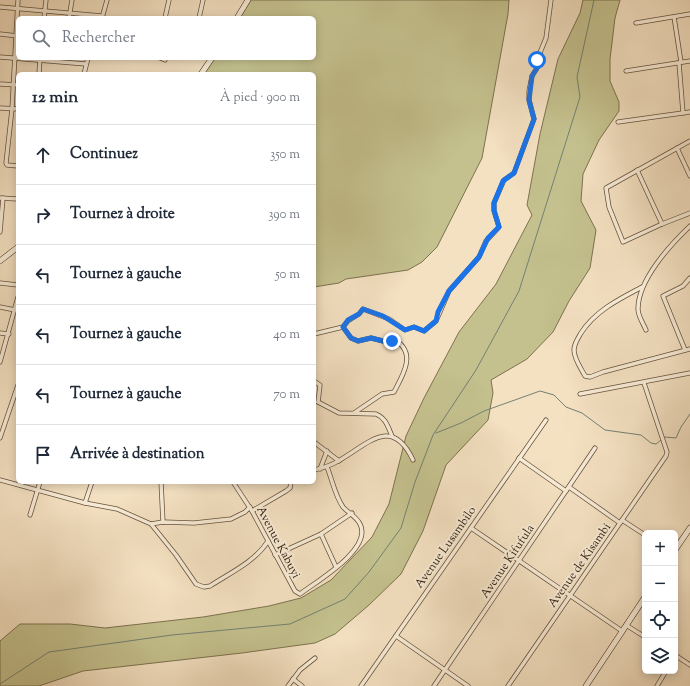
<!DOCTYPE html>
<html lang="fr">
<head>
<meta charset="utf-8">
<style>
	:root { --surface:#fff; --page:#f2f2f3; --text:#1f2937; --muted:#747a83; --line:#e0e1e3 }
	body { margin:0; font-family:"Sorts Mill Goudy",serif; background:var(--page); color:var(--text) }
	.controls { position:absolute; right:12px; bottom:12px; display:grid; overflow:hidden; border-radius:6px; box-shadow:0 2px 10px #0003 }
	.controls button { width:36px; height:36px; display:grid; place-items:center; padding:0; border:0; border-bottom:1px solid var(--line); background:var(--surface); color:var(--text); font:20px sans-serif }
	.stop { position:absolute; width:12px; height:12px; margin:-9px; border:3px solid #1a73e8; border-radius:50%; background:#fff }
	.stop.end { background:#1a73e8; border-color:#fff; box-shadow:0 1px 4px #0008 }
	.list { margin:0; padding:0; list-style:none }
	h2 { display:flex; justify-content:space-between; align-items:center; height:52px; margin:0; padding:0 16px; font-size:17px }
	h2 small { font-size:13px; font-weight:400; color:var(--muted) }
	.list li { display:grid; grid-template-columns:26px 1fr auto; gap:12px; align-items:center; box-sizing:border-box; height:60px; padding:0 16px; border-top:1px solid var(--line) }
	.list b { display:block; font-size:15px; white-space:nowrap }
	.list em { font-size:13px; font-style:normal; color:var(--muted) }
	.icon { flex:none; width:22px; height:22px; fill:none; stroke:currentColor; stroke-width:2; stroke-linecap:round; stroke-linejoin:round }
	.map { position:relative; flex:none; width:690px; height:686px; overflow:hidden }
	.search { position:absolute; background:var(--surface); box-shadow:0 2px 10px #0003; left:16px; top:16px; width:300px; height:44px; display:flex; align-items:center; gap:10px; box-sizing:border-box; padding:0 14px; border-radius:6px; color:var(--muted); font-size:15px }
	.panel { position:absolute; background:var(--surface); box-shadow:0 2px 10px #0003; left:16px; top:72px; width:300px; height:412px; border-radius:6px }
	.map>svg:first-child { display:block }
	.green { fill:#c4c18e; stroke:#7d724f }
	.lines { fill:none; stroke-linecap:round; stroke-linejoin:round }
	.stream { stroke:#738072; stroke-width:1 }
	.street-casing { stroke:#66523c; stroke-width:5 }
	.secondary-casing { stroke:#362310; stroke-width:6 }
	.street { stroke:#f8ecd7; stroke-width:3.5 }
	.secondary { stroke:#f8ecd7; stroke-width:5 }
	.route { stroke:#1a73e8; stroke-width:5 }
	.labels { text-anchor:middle; stroke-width:4; stroke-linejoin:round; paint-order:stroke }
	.street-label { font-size:12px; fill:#362310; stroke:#f8ecd7 }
</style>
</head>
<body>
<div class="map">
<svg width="690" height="686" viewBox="0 0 690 686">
	<rect width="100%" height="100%" fill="#f4e1c2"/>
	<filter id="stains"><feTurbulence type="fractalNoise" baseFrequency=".005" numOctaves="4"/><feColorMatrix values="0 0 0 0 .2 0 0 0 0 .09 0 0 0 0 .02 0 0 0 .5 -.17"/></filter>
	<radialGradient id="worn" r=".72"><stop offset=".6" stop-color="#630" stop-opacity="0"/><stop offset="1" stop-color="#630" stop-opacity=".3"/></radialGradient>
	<!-- green -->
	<g class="green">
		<path d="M250,0H509L508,14L482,158L437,247L422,262L408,270L346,279L339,283L314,287V74H203L213,58H314V18H238Z"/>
		<path d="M583,0H620L615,18L610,59V81L619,102V111L599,140L583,174L581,201L596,230L590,268L569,301L553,332L527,359L491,380L493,393L488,420L446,465L423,531L401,574L369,605L335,634L315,643L242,653L83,671L39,686H0V641L20,624H70L105,628L203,617L269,606L301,598L331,580L372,537L389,504L406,436L424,398L459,332L496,284L532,215L527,205L540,134L558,59L580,13Z"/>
	</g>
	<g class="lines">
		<!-- stream -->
		<g class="stream">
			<path d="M436,433L461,423L484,411L540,391L554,395L566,407L582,413L605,430L641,435L651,443L656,444L665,437L676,438L681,427L690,414"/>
			<path d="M0,684L49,652L172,635L290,624L345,599L369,572L401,528L415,482L433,435L476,370L519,291L580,97L577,77L594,0"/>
		</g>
		<defs>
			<g id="street">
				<path d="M18,0L12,109L6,163L7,165L18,166"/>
				<path d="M0,7L102,16"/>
				<path d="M674,17L681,62"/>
				<path d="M44,18L46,0"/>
				<path d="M69,18L72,0"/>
				<path d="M102,18L107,0"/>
				<path d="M165,18L169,0"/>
				<path d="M199,18L203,0"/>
				<path d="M636,23L690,14"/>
				<path d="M0,34L18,36"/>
				<path d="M0,57L86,64"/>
				<path d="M160,58L165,60"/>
				<path d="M679,63L683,113"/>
				<path d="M626,71L690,61"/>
				<path d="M39,74L40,58"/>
				<path d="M84,74L88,58"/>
				<path d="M0,84L18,85"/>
				<path d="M0,108L18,109"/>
				<path d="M618,122L690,112"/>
				<path d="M677,148L690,176"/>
				<path d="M637,170L662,224L690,213"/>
				<path d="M0,198L18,199"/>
				<path d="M662,224L623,242L609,207L606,188L690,141"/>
				<path d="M0,232L3,198"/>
				<path d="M0,283L18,285"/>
				<path d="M642,287C619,299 595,311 581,333C578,338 574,344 574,350C574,359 581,368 585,376L590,377L603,372L690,349"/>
				<path d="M0,307L15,310"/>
				<path d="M343,327L351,338L358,341L371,338L387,342L395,340C417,353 403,375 394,392L382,394L354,413"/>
				<path d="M646,330C643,323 638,316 638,309C638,280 670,245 690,226"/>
				<path d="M0,333L9,334"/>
				<path d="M314,334L343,327L348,321L359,314L363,309L389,319L405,330L414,327L424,331L436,321L449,291L479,257L486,241L499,227L494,211V203L504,180L514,173L534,119L529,100V91L532,76L537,68V60L546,38L551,0"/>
				<path d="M685,350L663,296L683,286L690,278"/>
				<path d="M0,362L18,297"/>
				<path d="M314,381L320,385L318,402"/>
				<path d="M580,394L690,373"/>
				<path d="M318,402L339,413L376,414C386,418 388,427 392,436"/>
				<path d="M0,438L18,385"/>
				<path d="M314,442L339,461"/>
				<path d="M519,458L566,491"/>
				<path d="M320,469L327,451"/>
				<path d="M314,470C323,468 332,465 340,460C369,443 392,416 413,460"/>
				<path d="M0,480L85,503L117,509L151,524L163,522L194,523L231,519L245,512L250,507"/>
				<path d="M161,482L163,522"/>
				<path d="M233,482L252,511L295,591L300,594C317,581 373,549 360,524C356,516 348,513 343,507C335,496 332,479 327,467"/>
				<path d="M569,487L620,523"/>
				<path d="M85,503L92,482"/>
				<path d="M252,511L286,491L290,488L291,482"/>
				<path d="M30,515L40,482"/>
				<path d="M622,520L645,535"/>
				<path d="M151,524L176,555L196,584L204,587L210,586C230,573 256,561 268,541"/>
				<path d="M471,528L622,631"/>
				<path d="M321,534L336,567"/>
				<path d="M275,555L321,534L352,513"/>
				<path d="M626,625L645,637"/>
				<path d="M396,636L468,686"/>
				<path d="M675,655L690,665"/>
				<path d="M293,679L302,686"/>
				<path d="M288,686L300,670L315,658"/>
				<path d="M361,686L546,420"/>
				<path d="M434,686L595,448"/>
				<path d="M508,686L666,456L667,452L644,383"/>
				<path d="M657,686L666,671"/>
			</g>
			<g id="secondary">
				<path d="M237,18L248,0"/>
				<path d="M201,74L212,58"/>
				<path d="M0,261L18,247"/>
				<path d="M675,550L690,528"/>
				<path d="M586,686L645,597"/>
			</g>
		</defs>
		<!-- street casing -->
		<use href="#street" class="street-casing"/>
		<!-- secondary casing -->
		<use href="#secondary" class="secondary-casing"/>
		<!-- street -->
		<use href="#street" class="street"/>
		<!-- secondary -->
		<use href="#secondary" class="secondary"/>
	</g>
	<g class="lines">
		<!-- route -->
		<path class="route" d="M392,341L387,342L371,338L358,341L351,338L343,327L348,320L359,314L363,309L383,316L405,330L414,327L424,331L436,321L438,312L449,291L479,257L488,238L499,227L494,210V203L503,181L514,173L534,119L529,100L532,76L537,68V60"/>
	</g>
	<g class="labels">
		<!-- street labels -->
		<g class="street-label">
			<text transform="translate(279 542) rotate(62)" y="4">Avenue Kabuyi</text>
			<text transform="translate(445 547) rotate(-55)" y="4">Avenue Lusambilo</text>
			<text transform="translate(507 561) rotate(-56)" y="4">Avenue Kifufula</text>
			<text transform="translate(579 565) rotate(-55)" y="4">Avenue de Kisambi</text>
		</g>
	</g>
	<rect width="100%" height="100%" filter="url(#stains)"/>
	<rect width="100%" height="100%" fill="url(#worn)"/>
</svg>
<div class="controls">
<button>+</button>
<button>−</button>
<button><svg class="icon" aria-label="locate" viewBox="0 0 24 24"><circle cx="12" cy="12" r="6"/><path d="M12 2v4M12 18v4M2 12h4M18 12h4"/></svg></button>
<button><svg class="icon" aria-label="layers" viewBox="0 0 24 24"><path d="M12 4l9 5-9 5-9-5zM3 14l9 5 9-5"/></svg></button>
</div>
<div class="stop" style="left:537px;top:60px"></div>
<div class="stop end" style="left:392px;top:341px"></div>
<div class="search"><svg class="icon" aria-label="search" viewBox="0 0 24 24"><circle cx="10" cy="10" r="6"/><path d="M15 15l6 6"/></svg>Rechercher</div>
<section class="panel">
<h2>12 min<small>À pied · 900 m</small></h2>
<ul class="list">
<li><svg class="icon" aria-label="ahead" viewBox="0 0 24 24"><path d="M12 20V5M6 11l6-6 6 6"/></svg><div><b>Continuez</b></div><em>350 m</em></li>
<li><svg class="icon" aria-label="right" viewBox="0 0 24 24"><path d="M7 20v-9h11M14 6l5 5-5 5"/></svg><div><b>Tournez à droite</b></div><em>390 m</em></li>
<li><svg class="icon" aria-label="left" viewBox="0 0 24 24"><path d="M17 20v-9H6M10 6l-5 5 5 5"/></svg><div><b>Tournez à gauche</b></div><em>50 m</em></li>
<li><svg class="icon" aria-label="left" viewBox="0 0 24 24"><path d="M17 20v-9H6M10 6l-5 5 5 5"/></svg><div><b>Tournez à gauche</b></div><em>40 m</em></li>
<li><svg class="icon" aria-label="left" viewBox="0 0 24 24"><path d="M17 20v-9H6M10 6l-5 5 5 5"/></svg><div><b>Tournez à gauche</b></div><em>70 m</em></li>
<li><svg class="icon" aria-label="arrive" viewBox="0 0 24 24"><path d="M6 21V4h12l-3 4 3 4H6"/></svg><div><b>Arrivée à destination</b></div></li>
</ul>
</section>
</div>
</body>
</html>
